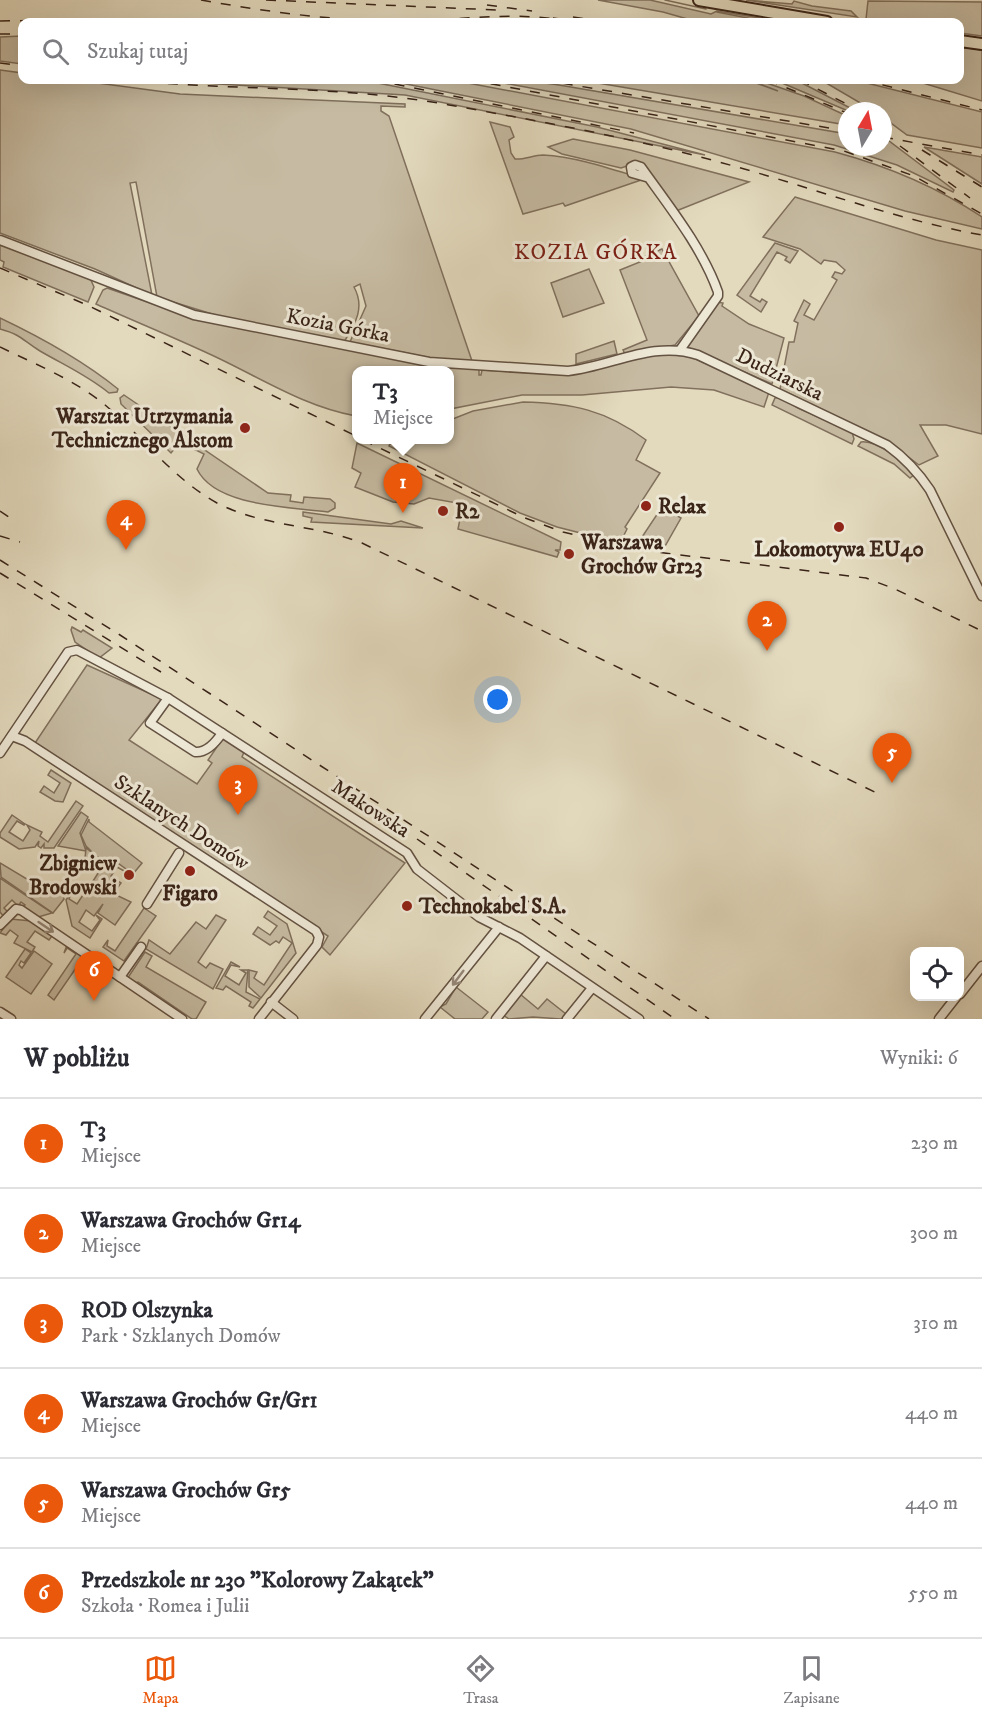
<!DOCTYPE html>
<html lang="pl">
<head>
<meta charset="utf-8">
<style>
	:root { --surface:#fff; --page:#f7f7f7; --text:#2b2b33; --muted:#7c7c81; --line:#e1e1e2; --accent:#ea580c }
	body { margin:0; font-family:"IM FELL DW Pica",serif; background:var(--page); color:var(--text) }
	.controls { position:absolute; right:18px; bottom:18px; display:grid; overflow:hidden; border-radius:12px; box-shadow:0 6px 24px #0002 }
	.controls button { width:54px; height:54px; display:grid; place-items:center; padding:0; border:0; border-bottom:2px solid var(--line); background:var(--surface); color:var(--text); font:30px sans-serif }
	.compass { position:absolute; left:838px; top:102px; width:54px; height:54px; border-radius:50%; background:var(--surface); box-shadow:0 6px 24px #0002; rotate:10deg }
	.you { position:absolute; left:498px; top:700px; width:21px; height:21px; margin:-15px; border:4px solid #fff; border-radius:50%; background:#1a73e8; box-shadow:0 0 0 9px #1a73e833 }
	.badge { display:grid; place-items:center; width:39px; height:39px; border-radius:50%; background:var(--accent); color:#fff; font-size:20px; font-weight:700 }
	.pin { position:absolute; translate:-50% -50px; filter:drop-shadow(0 2px 3px #0008) }
	.pin::after { content:''; position:absolute; top:32px; width:21px; height:18px; background:inherit; clip-path:polygon(0 0,100% 0,50% 100%) }
	.popup { position:absolute; left:352px; top:366px; width:102px; height:78px; box-sizing:border-box; display:grid; place-content:center; border-radius:12px; background:var(--surface); filter:drop-shadow(0 2px 4px #0005); font-size:20px; white-space:nowrap; color:var(--muted) }
	.popup b { font-size:22px; color:var(--text) }
	.popup::after { content:''; position:absolute; left:50%; top:100%; margin-left:-12px; border:12px solid transparent; border-top-color:var(--surface) }
	.list { margin:0; padding:0; list-style:none }
	h2 { display:flex; justify-content:space-between; align-items:center; height:78px; margin:0; padding:0 24px; font-size:26px }
	h2 small { font-size:20px; font-weight:400; color:var(--muted) }
	.list li { display:grid; grid-template-columns:39px 1fr auto; gap:18px; align-items:center; box-sizing:border-box; height:90px; padding:0 24px; border-top:2px solid var(--line) }
	.list b { display:block; font-size:22px; white-space:nowrap }
	.list p { margin:0; font-size:20px; white-space:nowrap; color:var(--muted) }
	.list em { font-size:20px; font-style:normal; color:var(--muted) }
	.icon { flex:none; width:33px; height:33px; fill:none; stroke:currentColor; stroke-width:2; stroke-linecap:round; stroke-linejoin:round }
	.map { position:relative; flex:none; width:982px; height:1019px; overflow:hidden }
	.search { position:absolute; background:var(--surface); box-shadow:0 6px 24px #0002; left:18px; right:18px; top:18px; height:66px; display:flex; align-items:center; gap:15px; box-sizing:border-box; padding:0 21px; border-radius:12px; color:var(--muted); font-size:22px }
	.sheet { height:618px; background:var(--surface) }
	nav { display:flex; justify-content:space-around; align-items:center; box-sizing:border-box; height:84px; border-top:2px solid var(--line); background:var(--surface); font-size:16px; color:var(--muted) }
	nav a { display:grid; justify-items:center; gap:3px }
	nav .on { color:var(--accent) }
	.map>svg:first-child { display:block }
	.green { fill:#c6bba2; stroke:#80705d; stroke-width:1.5 }
	.lines { fill:none; stroke-linecap:round; stroke-linejoin:round }
	.stream { stroke:#7d6c5a; stroke-width:1.5 }
	.minor-casing { stroke:#645242; stroke-width:11 }
	.major-casing { stroke:#3a2418; stroke-width:14 }
	.minor { stroke:#ede7d5; stroke-width:8 }
	.major { stroke:#e3dabe; stroke-width:10 }
	.rail { stroke:#3a2418; stroke-width:1.5; stroke-dasharray:10 10; stroke-linecap:butt }
	.oneway { stroke:#948676 }
	.poi-dot { fill:#8f2418; stroke:#ede7d5; stroke-width:2 }
	.labels { text-anchor:middle; stroke-width:6; stroke-linejoin:round; paint-order:stroke }
	.street-label { font-size:21px; fill:#3a2418; stroke:#ede7d5 }
	.poi-label { font-size:21px; font-weight:bold; fill:#3a2418; stroke:#ede7d5; text-anchor:start }
	.neighbourhood-label { font-size:22px; letter-spacing:1.5px; fill:#7a1f14; stroke:#ede7d5 }
</style>
</head>
<body>
<div class="map">
<svg width="982" height="1019" viewBox="0 0 982 1019">
	<rect width="100%" height="100%" fill="#e3dabe"/>
	<filter id="stains"><feTurbulence type="fractalNoise" baseFrequency=".00333" numOctaves="4"/><feColorMatrix values="0 0 0 0 .2 0 0 0 0 .09 0 0 0 0 .02 0 0 0 .5 -.17"/></filter>
	<radialGradient id="worn" r=".72"><stop offset=".6" stop-color="#630" stop-opacity="0"/><stop offset="1" stop-color="#630" stop-opacity=".3"/></radialGradient>
	<!-- green -->
	<g class="green">
		<path d="M598,0H650L711,14L717,11L783,22H698L663,12Z"/>
		<path d="M746,0L792,4L794,1L812,6L851,11L857,17Z"/>
		<path d="M868,1L982,2V36L960,33V22H885L866,19Z"/>
		<path d="M22,36V64L0,61V37Z"/>
		<path d="M960,47L982,50V101L913,80H960Z"/>
		<path d="M0,70L22,73V80H75L180,94L405,104V107L381,106V111L389,116L472,361L437,359L350,342L366,306L360,284L354,287C365,307 356,323 344,342L225,318L157,297L136,182L130,183L152,295L95,269L0,233Z"/>
		<path d="M152,80H363L597,127L705,155L405,95Z"/>
		<path d="M386,80H452L835,152C887,166 937,187 982,217V229L905,211L631,129Z"/>
		<path d="M488,80H523L559,85L847,134V147H883V140L889,141L954,190L953,192L897,165L834,145Z"/>
		<path d="M580,80H748L778,91L750,80H758L804,96L847,116V125Z"/>
		<path d="M775,80L798,81L856,111H848Z"/>
		<path d="M821,80H855L982,112V148L907,135L883,117V111H874Z"/>
		<path d="M490,122L510,127L514,137L509,140L511,153L515,159C524,160 533,155 543,155C578,157 611,169 644,179L565,206L563,203L523,214Z"/>
		<path d="M573,139L630,150L749,182L676,211L636,163L621,168L562,154L548,147Z"/>
		<path d="M924,147L982,157V184Z"/>
		<path d="M795,197L936,240L982,250V434L946,425H920L938,456L919,465L887,441L780,389L789,342H794L798,323L794,321L804,300L810,304L804,315L814,320L837,280L832,277L835,272L842,274L845,270L836,262L824,260L821,264L800,249L763,237Z"/>
		<path d="M0,243L90,278L94,287L88,302L3,267L4,262L0,260Z"/>
		<path d="M775,243L798,251L790,263L785,260L787,257L777,252L750,296L760,302L762,299L767,302L761,312L737,295Z"/>
		<path d="M662,249L699,316L675,345L625,354L623,350L647,340L620,270L640,262L638,259Z"/>
		<path d="M589,269L604,303L563,317L551,283Z"/>
		<path d="M107,288L188,316L432,366L479,369V375H481L482,370L567,375L656,354L689,356L769,392L764,407L714,390L671,387L582,395H522L450,409V370H356V416C306,407 264,380 218,358C178,339 136,322 96,304L103,290Z"/>
		<path d="M717,302L723,303L722,306L749,324L784,338L772,384L687,347Z"/>
		<path d="M0,318C42,338 82,360 118,389L117,392L109,393C87,375 64,365 40,351C22,340 22,335 0,329Z"/>
		<path d="M614,341L617,354L576,364V354Z"/>
		<path d="M124,395L268,493L291,495L290,501L303,503L304,497L330,499L335,503V508L328,512C292,507 215,507 197,469L204,454L180,442L171,453L121,404L120,398Z"/>
		<path d="M780,397L798,408L852,432L854,439L852,444L772,405L775,398Z"/>
		<path d="M523,402C572,403 606,410 646,440L636,460L660,473L625,527L627,529L620,543L557,527L520,513L389,446L392,440H450V420L473,411Z"/>
		<path d="M861,442C879,440 902,462 915,474L910,478L894,464L858,446Z"/>
		<path d="M357,443L561,542L560,550H555L559,552L557,557L458,529L463,504L429,498L414,504L393,502L355,487L361,473L352,468Z"/>
		<path d="M662,507L681,518L664,548L640,547V540Z"/>
		<path d="M303,512L391,524L401,521L423,528L311,522L312,518L303,516Z"/>
		<path d="M72,627L81,632L83,630L112,648L99,658L75,642L71,630Z"/>
		<path d="M87,665L162,699L129,740L197,784L212,763L208,760L223,738L244,752L242,757L405,863L330,955L322,947L328,936L35,743Z"/>
		<path d="M51,770L71,783L63,802L55,801L40,792L44,786L54,793L60,783L48,775Z"/>
		<path d="M76,801L83,806L54,848H44V844L41,848L38,846L39,841L35,847L19,849L0,837V833L12,815L25,824L24,825L17,821L9,832L23,841L30,830L27,825L42,832L40,836L48,842Z"/>
		<path d="M81,812L88,817L80,833L86,851L58,846Z"/>
		<path d="M89,819V822L142,863L133,874L119,864L98,857L130,874L117,867L111,876L121,883L114,893L93,881L104,864L95,855L89,862L85,859L86,848L94,854L86,846L81,835Z"/>
		<path d="M0,863L55,896L61,888L64,899L53,913L1,877Z"/>
		<path d="M0,878L52,913L35,918L22,909L25,905L21,902L18,906L12,900L4,908L10,914L4,917L0,912Z"/>
		<path d="M91,883L131,902L115,925L98,913L103,904L94,916L86,910L79,922L92,931L100,920L96,915L102,919L90,938L72,926L66,900L71,893L69,899L77,904Z"/>
		<path d="M144,908L156,916L124,961L103,947L108,940L107,946L115,951Z"/>
		<path d="M268,911L287,924L296,953L261,998L249,987V970L257,972L254,978L264,985L292,943L283,937L279,943L276,941L270,945L253,934L258,927L270,935L277,926L264,917Z"/>
		<path d="M216,915L226,920L198,962L206,968L210,963L223,969L213,989L146,949L149,940L170,954L196,922L206,929Z"/>
		<path d="M10,919L32,921L52,936L49,940L35,931L27,942L35,947L32,952L14,943L18,936L10,930L6,935L0,933Z"/>
		<path d="M67,945L91,961L83,972L76,968L54,1000L48,995L76,954L67,948L64,953Z"/>
		<path d="M25,949L31,953L24,963L21,961L19,965L22,968L34,951L52,964L31,994L6,977Z"/>
		<path d="M145,952L152,956L146,967L206,1002L196,1019H192L138,982L133,984L127,979Z"/>
		<path d="M231,962L240,967L231,965L225,976L239,985L246,973L241,970H248L246,992L260,999L253,1008L249,1006L251,1002L226,986L223,990L216,988Z"/>
		<path d="M456,987L488,1012L482,1019H455L440,1007L446,1004Z"/>
		<path d="M520,994L538,1009L547,999L566,1014L561,1019L533,1017L509,1019L503,1015Z"/>
	</g>
	<g class="lines">
		<!-- stream -->
		<g class="stream">
			<path d="M665,0L706,9"/>
			<path d="M717,12L768,22"/>
		</g>
		<defs>
			<g id="minor">
				<path d="M646,177L632,173L631,167L635,165L641,167C668,205 702,247 718,292V296L680,350"/>
				<path d="M0,240L194,315L429,362L568,371C612,366 654,340 698,355L887,445C905,458 918,472 930,490L982,596"/>
				<path d="M168,698L150,723L195,752C206,753 216,742 222,733"/>
				<path d="M12,736L25,741L316,931L319,937L317,945L259,1019"/>
				<path d="M0,753L68,652L77,650L168,698L407,853L417,869L479,917L520,938L639,1019"/>
				<path d="M147,904L179,853"/>
				<path d="M0,925L16,909L21,910L182,1019"/>
				<path d="M120,977L141,947"/>
				<path d="M960,994L982,966"/>
				<path d="M271,1002L293,1019"/>
				<path d="M0,1012L11,1019"/>
				<path d="M425,1019L499,927"/>
				<path d="M496,1019L546,956"/>
				<path d="M567,1019L592,988"/>
				<path d="M939,1019L957,996"/>
			</g>
			<g id="major">
				<path d="M699,0L827,22"/>
				<path d="M960,41L982,44"/>
			</g>
		</defs>
		<!-- minor casing -->
		<use href="#minor" class="minor-casing"/>
		<!-- major casing -->
		<use href="#major" class="major-casing"/>
		<!-- minor -->
		<use href="#minor" class="minor"/>
		<!-- major -->
		<use href="#major" class="major"/>
		<!-- rail -->
		<g class="rail">
			<path d="M201,0C268,12 334,21 401,21C454,21 509,11 561,20"/>
			<path d="M266,0L497,10"/>
			<path d="M487,5L532,11"/>
			<path d="M573,17L606,22"/>
			<path d="M553,18L581,22"/>
			<path d="M0,21L108,19L169,22"/>
			<path d="M0,34H22"/>
			<path d="M0,63L22,66"/>
			<path d="M128,80C234,91 343,85 449,105C545,122 643,140 737,167C819,190 898,220 982,235"/>
			<path d="M375,80L634,133"/>
			<path d="M471,80L844,151L914,176L982,214"/>
			<path d="M543,80L847,131"/>
			<path d="M768,80L847,113"/>
			<path d="M800,80L860,111"/>
			<path d="M863,80L982,110"/>
			<path d="M883,120L898,131"/>
			<path d="M883,137L982,155"/>
			<path d="M900,146L970,198"/>
			<path d="M922,150L982,187"/>
			<path d="M0,268L87,305L356,436"/>
			<path d="M0,347C35,364 73,379 104,404C142,436 172,478 217,503C263,527 314,524 362,543L883,796"/>
			<path d="M363,440L525,518L563,532L641,550L866,578L895,589L982,631"/>
			<path d="M0,511L16,522"/>
			<path d="M0,536L20,542"/>
			<path d="M0,560L120,635L709,1019"/>
			<path d="M0,573L161,672"/>
			<path d="M417,839L675,1019"/>
		</g>
	</g>
	<!-- one-way arrows -->
	<defs><path id="oneway-shaft" d="M-6 0H5M1.5-3L5.5 0L1.5 3" fill="none" stroke-width="1.6" stroke-linecap="round" stroke-linejoin="round" transform="scale(1.5)"/></defs>
	<g class="oneway">
		<use href="#oneway-shaft" transform="translate(46 927) rotate(34)"/>
		<use href="#oneway-shaft" transform="translate(458 978) rotate(127)"/>
	</g>
	<!-- markers -->
	<g class="poi-dot">
		<circle cx="245" cy="428" r="6"/>
		<circle cx="646" cy="506" r="6"/>
		<circle cx="443" cy="511" r="6"/>
		<circle cx="839" cy="527" r="6"/>
		<circle cx="569" cy="554" r="6"/>
		<circle cx="190" cy="871" r="6"/>
		<circle cx="129" cy="875" r="6"/>
		<circle cx="407" cy="906" r="6"/>
	</g>
	<g class="labels">
		<!-- street labels -->
		<g class="street-label">
			<text transform="translate(338 325) rotate(11)" y="7">Kozia Górka</text>
			<text transform="translate(780 374) rotate(26)" y="7">Dudziarska</text>
			<text transform="translate(371 808) rotate(33)" y="7">Makowska</text>
			<text transform="translate(182 822) rotate(33)" y="7">Szklanych Domów</text>
		</g>
		<!-- poi labels -->
		<g class="poi-label">
			<text x="233" y="423" text-anchor="end">Warsztat Utrzymania<tspan x="233" dy="24">Technicznego Alstom</tspan></text>
			<text x="658" y="513">Relax</text>
			<text x="455" y="518">R2</text>
			<text x="581" y="549">Warszawa<tspan x="581" dy="24">Grochów Gr23</tspan></text>
			<text x="839" y="556" text-anchor="middle">Lokomotywa EU40</text>
			<text x="117" y="870" text-anchor="end">Zbigniew<tspan x="117" dy="24">Brodowski</tspan></text>
			<text x="190" y="900" text-anchor="middle">Figaro</text>
			<text x="419" y="913">Technokabel S.A.</text>
		</g>
		<!-- neighbourhood labels -->
		<g class="neighbourhood-label">
			<text x="596" y="259">KOZIA GÓRKA</text>
		</g>
	</g>
	<rect width="100%" height="100%" filter="url(#stains)"/>
	<rect width="100%" height="100%" fill="url(#worn)"/>
</svg>
<div class="controls">
<button><svg class="icon" aria-label="locate" viewBox="0 0 24 24"><circle cx="12" cy="12" r="6"/><path d="M12 2v4M12 18v4M2 12h4M18 12h4"/></svg></button>
</div>
<svg class="compass" viewBox="-18 -18 36 36"><path d="M0-13l5 13h-10z" fill="#e53935"/><path d="M0 13l5-13h-10z" fill="#7c7c81"/></svg>
<div class="you"></div>
<div class="pin badge" style="left:403px;top:513px">1</div>
<div class="popup"><b>T3</b>Miejsce</div>
<div class="pin badge" style="left:767px;top:651px">2</div>
<div class="pin badge" style="left:238px;top:815px">3</div>
<div class="pin badge" style="left:126px;top:550px">4</div>
<div class="pin badge" style="left:892px;top:783px">5</div>
<div class="pin badge" style="left:94px;top:1001px">6</div>
<div class="search"><svg class="icon" aria-label="search" viewBox="0 0 24 24"><circle cx="10" cy="10" r="6"/><path d="M15 15l6 6"/></svg>Szukaj tutaj</div>
</div>
<section class="sheet">
<h2>W pobliżu<small>Wyniki: 6</small></h2>
<ul class="list">
<li><span class="badge">1</span><div><b>T3</b><p>Miejsce</p></div><em>230 m</em></li>
<li><span class="badge">2</span><div><b>Warszawa Grochów Gr14</b><p>Miejsce</p></div><em>300 m</em></li>
<li><span class="badge">3</span><div><b>ROD Olszynka</b><p>Park · Szklanych Domów</p></div><em>310 m</em></li>
<li><span class="badge">4</span><div><b>Warszawa Grochów Gr/Gr1</b><p>Miejsce</p></div><em>440 m</em></li>
<li><span class="badge">5</span><div><b>Warszawa Grochów Gr5</b><p>Miejsce</p></div><em>440 m</em></li>
<li><span class="badge">6</span><div><b>Przedszkole nr 230 &quot;Kolorowy Zakątek&quot;</b><p>Szkoła · Romea i Julii</p></div><em>550 m</em></li>
</ul>
</section>
<nav>
<a class="on"><svg class="icon" aria-label="map" viewBox="0 0 24 24"><path d="M3 6l6-2 6 2 6-2v14l-6 2-6-2-6 2zM9 4v14M15 6v14"/></svg>Mapa</a>
<a><svg class="icon" aria-label="directions" viewBox="0 0 24 24"><path d="M12 3l9 9-9 9-9-9zM9 14v-3h6M13 9l2 2-2 2"/></svg>Trasa</a>
<a><svg class="icon" aria-label="saved" viewBox="0 0 24 24"><path d="M7 4h10v16l-5-4-5 4z"/></svg>Zapisane</a>
</nav>
</body>
</html>
